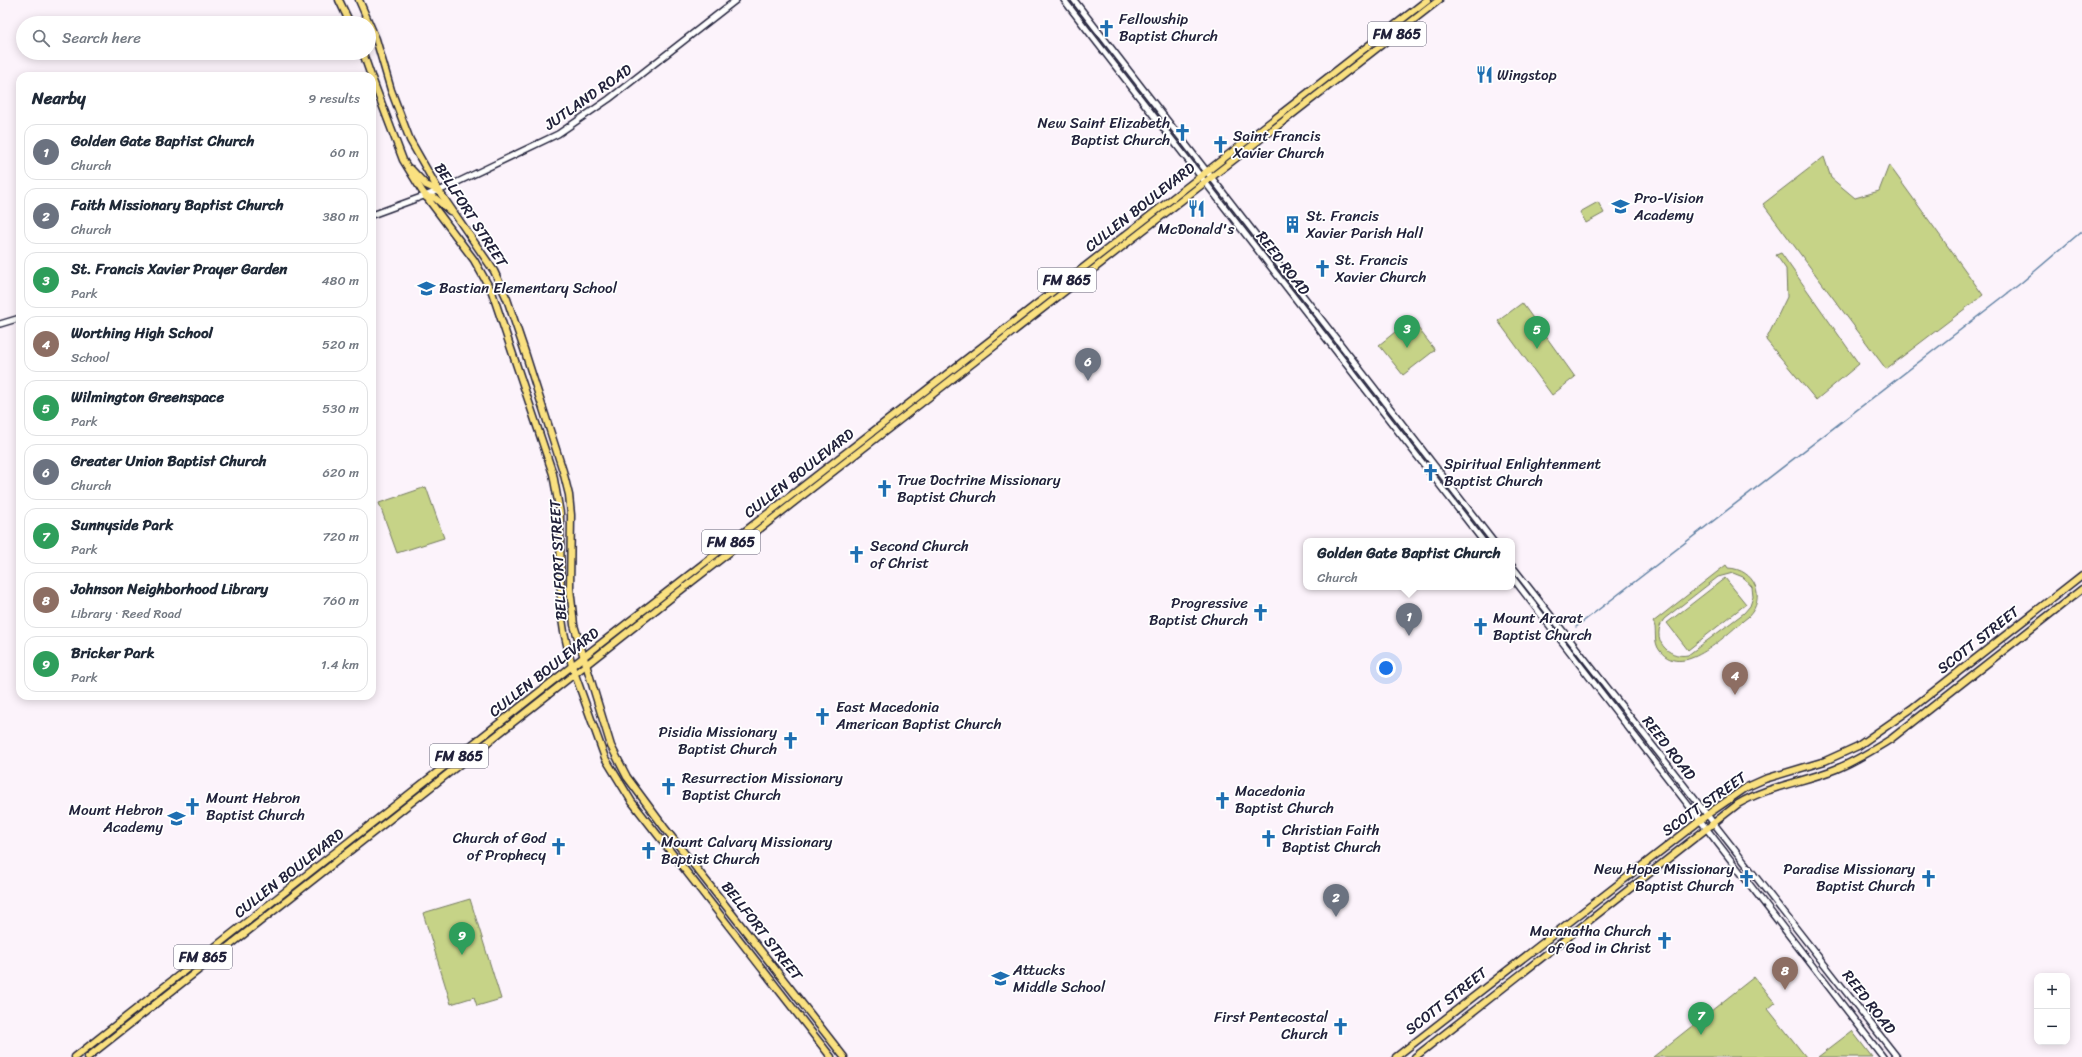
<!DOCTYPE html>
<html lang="en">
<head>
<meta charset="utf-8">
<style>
	:root { --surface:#fff; --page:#f6f6f7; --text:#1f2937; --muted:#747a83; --line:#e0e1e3; --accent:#111827 }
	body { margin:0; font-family:Sriracha,sans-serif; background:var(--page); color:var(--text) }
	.controls { position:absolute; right:12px; bottom:12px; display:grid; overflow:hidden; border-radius:8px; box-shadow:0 2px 10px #0003 }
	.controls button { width:36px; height:36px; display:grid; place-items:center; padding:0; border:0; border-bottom:1px solid var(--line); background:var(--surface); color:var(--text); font:20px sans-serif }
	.you { position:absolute; left:1386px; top:668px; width:14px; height:14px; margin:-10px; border:3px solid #fff; border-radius:50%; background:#1a73e8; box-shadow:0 0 0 6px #1a73e833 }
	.badge { display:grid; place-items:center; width:26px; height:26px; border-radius:50%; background:var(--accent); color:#fff; font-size:13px; font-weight:700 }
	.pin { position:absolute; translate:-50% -33px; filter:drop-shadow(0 1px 2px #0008) }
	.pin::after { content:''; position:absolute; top:21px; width:14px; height:12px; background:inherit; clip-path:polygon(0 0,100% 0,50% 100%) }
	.popup { position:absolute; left:1303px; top:538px; width:212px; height:52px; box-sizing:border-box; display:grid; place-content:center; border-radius:8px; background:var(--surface); filter:drop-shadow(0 1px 3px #0005); font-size:13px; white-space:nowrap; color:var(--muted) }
	.popup b { font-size:15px; color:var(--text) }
	.popup::after { content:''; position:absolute; left:50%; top:100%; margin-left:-8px; border:8px solid transparent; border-top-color:var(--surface) }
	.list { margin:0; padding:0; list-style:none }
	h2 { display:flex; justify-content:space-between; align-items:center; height:52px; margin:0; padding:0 16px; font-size:17px }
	h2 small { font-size:13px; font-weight:400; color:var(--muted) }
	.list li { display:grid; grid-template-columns:26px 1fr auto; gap:12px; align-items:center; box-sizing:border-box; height:56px; margin:0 8px 8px; padding:0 8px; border:1px solid var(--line); border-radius:12px }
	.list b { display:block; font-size:15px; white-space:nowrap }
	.list p { margin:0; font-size:13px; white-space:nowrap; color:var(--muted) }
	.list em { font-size:13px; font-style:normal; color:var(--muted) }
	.icon { flex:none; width:22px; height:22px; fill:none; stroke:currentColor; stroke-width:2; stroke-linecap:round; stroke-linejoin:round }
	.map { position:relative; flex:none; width:2082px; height:1057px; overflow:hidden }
	.search { position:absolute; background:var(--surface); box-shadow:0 2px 10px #0003; left:16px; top:16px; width:360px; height:44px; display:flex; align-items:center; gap:10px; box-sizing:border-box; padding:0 14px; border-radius:22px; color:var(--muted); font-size:15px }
	.panel { position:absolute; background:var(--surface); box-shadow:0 2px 10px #0003; left:16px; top:72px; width:360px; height:628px; border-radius:12px }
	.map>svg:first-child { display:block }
	.green { fill:#c6d387; stroke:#747a61; fill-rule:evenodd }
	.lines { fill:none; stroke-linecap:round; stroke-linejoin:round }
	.stream { stroke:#6383a5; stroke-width:1.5 }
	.minor-casing { stroke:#22223b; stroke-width:8 }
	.major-casing { stroke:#22223b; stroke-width:9 }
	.minor { stroke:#fff; stroke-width:5 }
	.major { stroke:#fae180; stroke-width:6 }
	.labels { text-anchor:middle; stroke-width:3.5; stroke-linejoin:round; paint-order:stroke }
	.shield { fill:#fff; stroke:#646476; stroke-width:1 }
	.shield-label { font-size:14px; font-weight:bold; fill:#22223b }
	.poi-label { font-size:15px; fill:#22223b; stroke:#fff; text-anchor:start }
	.street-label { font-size:15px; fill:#22223b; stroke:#fff }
</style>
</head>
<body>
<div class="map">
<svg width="2082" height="1057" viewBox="0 0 2082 1057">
	<rect width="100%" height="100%" fill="#fcf3fb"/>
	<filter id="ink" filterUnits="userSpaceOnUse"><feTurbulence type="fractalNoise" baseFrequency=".025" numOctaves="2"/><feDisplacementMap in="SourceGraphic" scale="8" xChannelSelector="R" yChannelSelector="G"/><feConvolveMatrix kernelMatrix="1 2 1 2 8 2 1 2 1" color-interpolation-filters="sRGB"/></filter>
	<g filter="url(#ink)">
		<!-- green -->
		<g class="green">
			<path d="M1824,157L1831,178L1855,198L1879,191L1889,165L1983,295L1886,369L1763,204Z"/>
			<path d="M1598,202L1604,213L1586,223L1580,212Z"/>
			<path d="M1781,253L1859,364L1816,400L1766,340L1787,297L1786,269L1776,255Z"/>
			<path d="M1522,303L1575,377L1552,395L1498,321Z"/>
			<path d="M1411,319L1435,350L1403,375L1379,345Z"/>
			<path d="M426,487L444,538L397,553L379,503Z"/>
			<path d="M1726,565L1728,568C1755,569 1767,598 1748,617C1728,632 1684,681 1660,651C1652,641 1658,628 1653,622ZM1733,573L1743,577L1752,587L1753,597L1750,606L1744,613L1688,655C1667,659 1650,638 1664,619L1718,577Z"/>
			<path d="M1725,578L1746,604L1688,650L1667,623Z"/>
			<path d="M470,899L501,999L477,1006L474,997L451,1004L423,913Z"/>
			<path d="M1754,977L1775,1003L1768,1009L1806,1057H1653Z"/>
			<path d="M1852,1031L1872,1057H1818Z"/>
		</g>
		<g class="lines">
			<!-- stream -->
			<path class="stream" d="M1576,627L2021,283L2082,231"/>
			<defs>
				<g id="minor">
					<path d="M1064,0L1483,541"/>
					<path d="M1074,0L1493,541"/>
					<path d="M372,215L443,189L558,134L609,99L736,0"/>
					<path d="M0,324L20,318"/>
					<path d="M1512,566L1897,1057"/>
					<path d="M1512,577L1883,1057"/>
				</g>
				<g id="major">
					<path d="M339,0L350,23"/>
					<path d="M359,0L376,39L391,90L410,140L439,191L494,271L507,299L524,349L563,471L569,495L571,515L570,588L574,625L611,746L627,777L664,827L844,1057"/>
					<path d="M363,53L371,76"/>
					<path d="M372,78L403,160L422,191L474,260L492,292L553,474L560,513L561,612L564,632L572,666L605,758L632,802L831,1057"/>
					<path d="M411,169L426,185L439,191"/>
					<path d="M426,197L435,198L450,211"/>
					<path d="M75,1057L572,666L1427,0"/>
					<path d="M88,1057L676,594L1439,0"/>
					<path d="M1396,1057L1711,812L1747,787L1765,779L1825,761L1858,746L1911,709L2082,575"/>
					<path d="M1415,1057L1738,804C1768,786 1804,782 1836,769C1856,761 1873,750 1891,739L2082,589"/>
				</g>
			</defs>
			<!-- minor casing -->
			<use href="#minor" class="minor-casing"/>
			<!-- major casing -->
			<use href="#major" class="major-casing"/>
			<!-- minor -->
			<use href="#minor" class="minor"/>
			<!-- major -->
			<use href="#major" class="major"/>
		</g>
	</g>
	<!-- icons -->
	<defs>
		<symbol id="church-bare" viewBox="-9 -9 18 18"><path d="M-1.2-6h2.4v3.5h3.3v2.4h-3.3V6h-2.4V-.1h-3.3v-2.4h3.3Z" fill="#1f6fb2" stroke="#fff" stroke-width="2.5" paint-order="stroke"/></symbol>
		<symbol id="restaurant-bare" viewBox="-9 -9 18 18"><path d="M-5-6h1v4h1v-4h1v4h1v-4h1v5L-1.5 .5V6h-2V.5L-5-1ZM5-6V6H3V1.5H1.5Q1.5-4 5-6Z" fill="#1f6fb2" stroke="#fff" stroke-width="2.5" paint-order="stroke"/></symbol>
		<symbol id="school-bare" viewBox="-9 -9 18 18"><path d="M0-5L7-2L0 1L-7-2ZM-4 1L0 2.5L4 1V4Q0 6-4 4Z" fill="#1f6fb2" stroke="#fff" stroke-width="2.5" paint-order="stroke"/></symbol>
		<symbol id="building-bare" viewBox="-9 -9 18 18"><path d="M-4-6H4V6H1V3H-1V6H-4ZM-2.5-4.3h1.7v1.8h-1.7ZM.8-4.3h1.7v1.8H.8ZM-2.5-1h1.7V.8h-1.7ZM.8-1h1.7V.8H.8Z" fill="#1f6fb2" stroke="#fff" stroke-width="2.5" paint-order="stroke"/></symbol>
	</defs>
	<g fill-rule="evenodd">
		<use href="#church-bare" x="1094" y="16" width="25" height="25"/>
		<use href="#restaurant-bare" x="1472" y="62" width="25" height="25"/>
		<use href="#church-bare" x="1170" y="120" width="25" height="25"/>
		<use href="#church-bare" x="1208" y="132" width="25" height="25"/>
		<use href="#school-bare" x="1608" y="194" width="25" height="25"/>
		<use href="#restaurant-bare" x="1184" y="196" width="25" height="25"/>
		<use href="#building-bare" x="1280" y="212" width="25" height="25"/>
		<use href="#church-bare" x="1310" y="256" width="25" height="25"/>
		<use href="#school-bare" x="414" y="276" width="25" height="25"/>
		<use href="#church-bare" x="1418" y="460" width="25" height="25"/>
		<use href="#church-bare" x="872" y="476" width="25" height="25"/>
		<use href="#church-bare" x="844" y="542" width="25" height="25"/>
		<use href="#church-bare" x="1248" y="600" width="25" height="25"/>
		<use href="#church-bare" x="1468" y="614" width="25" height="25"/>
		<use href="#church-bare" x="810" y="704" width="25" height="25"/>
		<use href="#church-bare" x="778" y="728" width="25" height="25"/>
		<use href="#church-bare" x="656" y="774" width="25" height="25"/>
		<use href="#church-bare" x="1210" y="788" width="25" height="25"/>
		<use href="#church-bare" x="180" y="794" width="25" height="25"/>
		<use href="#school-bare" x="164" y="806" width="25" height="25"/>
		<use href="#church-bare" x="1256" y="826" width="25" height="25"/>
		<use href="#church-bare" x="546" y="834" width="25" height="25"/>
		<use href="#church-bare" x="636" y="838" width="25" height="25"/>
		<use href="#church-bare" x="1734" y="866" width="25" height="25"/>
		<use href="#church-bare" x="1916" y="866" width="25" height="25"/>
		<use href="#church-bare" x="1652" y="928" width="25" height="25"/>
		<use href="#school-bare" x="988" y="966" width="25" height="25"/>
		<use href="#church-bare" x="1328" y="1014" width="25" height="25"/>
	</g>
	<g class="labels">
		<!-- shield labels -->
		<g class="shield">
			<rect x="1368" y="22" width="58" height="24" rx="3"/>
			<rect x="1038" y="268" width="58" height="24" rx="3"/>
			<rect x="702" y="530" width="58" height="24" rx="3"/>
			<rect x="430" y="744" width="58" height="24" rx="3"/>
			<rect x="174" y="945" width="58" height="24" rx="3"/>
		</g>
		<g class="shield-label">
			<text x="1397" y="39">FM 865</text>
			<text x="1067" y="285">FM 865</text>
			<text x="731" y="547">FM 865</text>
			<text x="459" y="761">FM 865</text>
			<text x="203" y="962">FM 865</text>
		</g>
		<!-- poi labels -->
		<g class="poi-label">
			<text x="1119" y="24">Fellowship<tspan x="1119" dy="17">Baptist Church</tspan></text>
			<text x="1497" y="80">Wingstop</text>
			<text x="1170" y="128" text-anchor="end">New Saint Elizabeth<tspan x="1170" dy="17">Baptist Church</tspan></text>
			<text x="1233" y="141">Saint Francis<tspan x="1233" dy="17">Xavier Church</tspan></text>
			<text x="1634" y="203">Pro-Vision<tspan x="1634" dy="17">Academy</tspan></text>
			<text x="1306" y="221">St. Francis<tspan x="1306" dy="17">Xavier Parish Hall</tspan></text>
			<text x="1196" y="234" text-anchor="middle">McDonald's</text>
			<text x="1335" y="265">St. Francis<tspan x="1335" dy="17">Xavier Church</tspan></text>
			<text x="439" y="293">Bastian Elementary School</text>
			<text x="1444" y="469">Spiritual Enlightenment<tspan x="1444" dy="17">Baptist Church</tspan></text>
			<text x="897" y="485">True Doctrine Missionary<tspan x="897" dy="17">Baptist Church</tspan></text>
			<text x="870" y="551">Second Church<tspan x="870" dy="17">of Christ</tspan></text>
			<text x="1248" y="608" text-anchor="end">Progressive<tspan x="1248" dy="17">Baptist Church</tspan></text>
			<text x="1493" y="623">Mount Ararat<tspan x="1493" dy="17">Baptist Church</tspan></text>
			<text x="836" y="712">East Macedonia<tspan x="836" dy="17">American Baptist Church</tspan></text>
			<text x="777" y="737" text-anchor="end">Pisidia Missionary<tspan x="777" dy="17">Baptist Church</tspan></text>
			<text x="682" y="783">Resurrection Missionary<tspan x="682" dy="17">Baptist Church</tspan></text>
			<text x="1235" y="796">Macedonia<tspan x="1235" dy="17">Baptist Church</tspan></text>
			<text x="206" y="803">Mount Hebron<tspan x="206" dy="17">Baptist Church</tspan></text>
			<text x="163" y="815" text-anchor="end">Mount Hebron<tspan x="163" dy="17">Academy</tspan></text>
			<text x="1282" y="835">Christian Faith<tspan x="1282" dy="17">Baptist Church</tspan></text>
			<text x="546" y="843" text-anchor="end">Church of God<tspan x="546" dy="17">of Prophecy</tspan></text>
			<text x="661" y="847">Mount Calvary Missionary<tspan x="661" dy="17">Baptist Church</tspan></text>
			<text x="1734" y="874" text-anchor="end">New Hope Missionary<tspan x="1734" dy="17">Baptist Church</tspan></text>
			<text x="1915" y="874" text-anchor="end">Paradise Missionary<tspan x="1915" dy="17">Baptist Church</tspan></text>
			<text x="1651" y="936" text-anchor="end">Maranatha Church<tspan x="1651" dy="17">of God in Christ</tspan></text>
			<text x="1013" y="975">Attucks<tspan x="1013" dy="17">Middle School</tspan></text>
			<text x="1328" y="1022" text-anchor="end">First Pentecostal<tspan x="1328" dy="17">Church</tspan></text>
		</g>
		<!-- street labels -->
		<g class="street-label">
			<text transform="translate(588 97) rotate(-35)" y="5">JUTLAND ROAD</text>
			<text transform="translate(1140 207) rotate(-38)" y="5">CULLEN BOULEVARD</text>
			<text transform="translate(471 215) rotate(57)" y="5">BELLFORT STREET</text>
			<text transform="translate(1283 263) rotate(52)" y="5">REED ROAD</text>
			<text transform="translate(799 473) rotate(-38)" y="5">CULLEN BOULEVARD</text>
			<text transform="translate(558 560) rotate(-93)" y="5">BELLFORT STREET</text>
			<text transform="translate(1978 640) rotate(-38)" y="5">SCOTT STREET</text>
			<text transform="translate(544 672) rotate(-38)" y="5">CULLEN BOULEVARD</text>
			<text transform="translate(1669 748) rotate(52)" y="5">REED ROAD</text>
			<text transform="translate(1704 804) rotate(-35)" y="5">SCOTT STREET</text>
			<text transform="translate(289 873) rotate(-38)" y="5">CULLEN BOULEVARD</text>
			<text transform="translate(762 931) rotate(52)" y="5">BELLFORT STREET</text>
			<text transform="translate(1446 1001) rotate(-38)" y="5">SCOTT STREET</text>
			<text transform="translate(1869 1002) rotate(52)" y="5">REED ROAD</text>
		</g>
	</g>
</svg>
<div class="controls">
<button>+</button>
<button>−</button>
</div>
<div class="you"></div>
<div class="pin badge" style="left:1409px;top:636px;background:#6b7280">1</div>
<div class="popup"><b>Golden Gate Baptist Church</b>Church</div>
<div class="pin badge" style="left:1336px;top:917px;background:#6b7280">2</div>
<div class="pin badge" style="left:1407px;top:348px;background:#2e9e5b">3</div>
<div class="pin badge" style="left:1735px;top:695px;background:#8d6e63">4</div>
<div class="pin badge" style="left:1537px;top:349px;background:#2e9e5b">5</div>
<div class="pin badge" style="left:1088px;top:381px;background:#6b7280">6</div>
<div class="pin badge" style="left:1701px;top:1035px;background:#2e9e5b">7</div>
<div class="pin badge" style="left:1785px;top:990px;background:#8d6e63">8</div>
<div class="pin badge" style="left:462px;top:955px;background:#2e9e5b">9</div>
<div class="search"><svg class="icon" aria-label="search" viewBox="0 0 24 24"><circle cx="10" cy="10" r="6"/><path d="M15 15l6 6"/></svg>Search here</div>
<section class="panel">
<h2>Nearby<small>9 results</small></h2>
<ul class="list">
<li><span class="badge" style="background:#6b7280">1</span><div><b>Golden Gate Baptist Church</b><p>Church</p></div><em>60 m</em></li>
<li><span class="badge" style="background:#6b7280">2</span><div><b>Faith Missionary Baptist Church</b><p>Church</p></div><em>380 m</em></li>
<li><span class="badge" style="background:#2e9e5b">3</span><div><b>St. Francis Xavier Prayer Garden</b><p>Park</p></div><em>480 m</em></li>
<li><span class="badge" style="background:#8d6e63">4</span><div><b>Worthing High School</b><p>School</p></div><em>520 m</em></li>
<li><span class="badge" style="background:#2e9e5b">5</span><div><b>Wilmington Greenspace</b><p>Park</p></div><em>530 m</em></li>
<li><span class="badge" style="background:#6b7280">6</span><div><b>Greater Union Baptist Church</b><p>Church</p></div><em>620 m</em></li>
<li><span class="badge" style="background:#2e9e5b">7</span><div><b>Sunnyside Park</b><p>Park</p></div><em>720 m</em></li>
<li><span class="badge" style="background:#8d6e63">8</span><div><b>Johnson Neighborhood Library</b><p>Library · Reed Road</p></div><em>760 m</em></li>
<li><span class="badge" style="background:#2e9e5b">9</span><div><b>Bricker Park</b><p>Park</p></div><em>1.4 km</em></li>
</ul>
</section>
</div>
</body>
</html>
